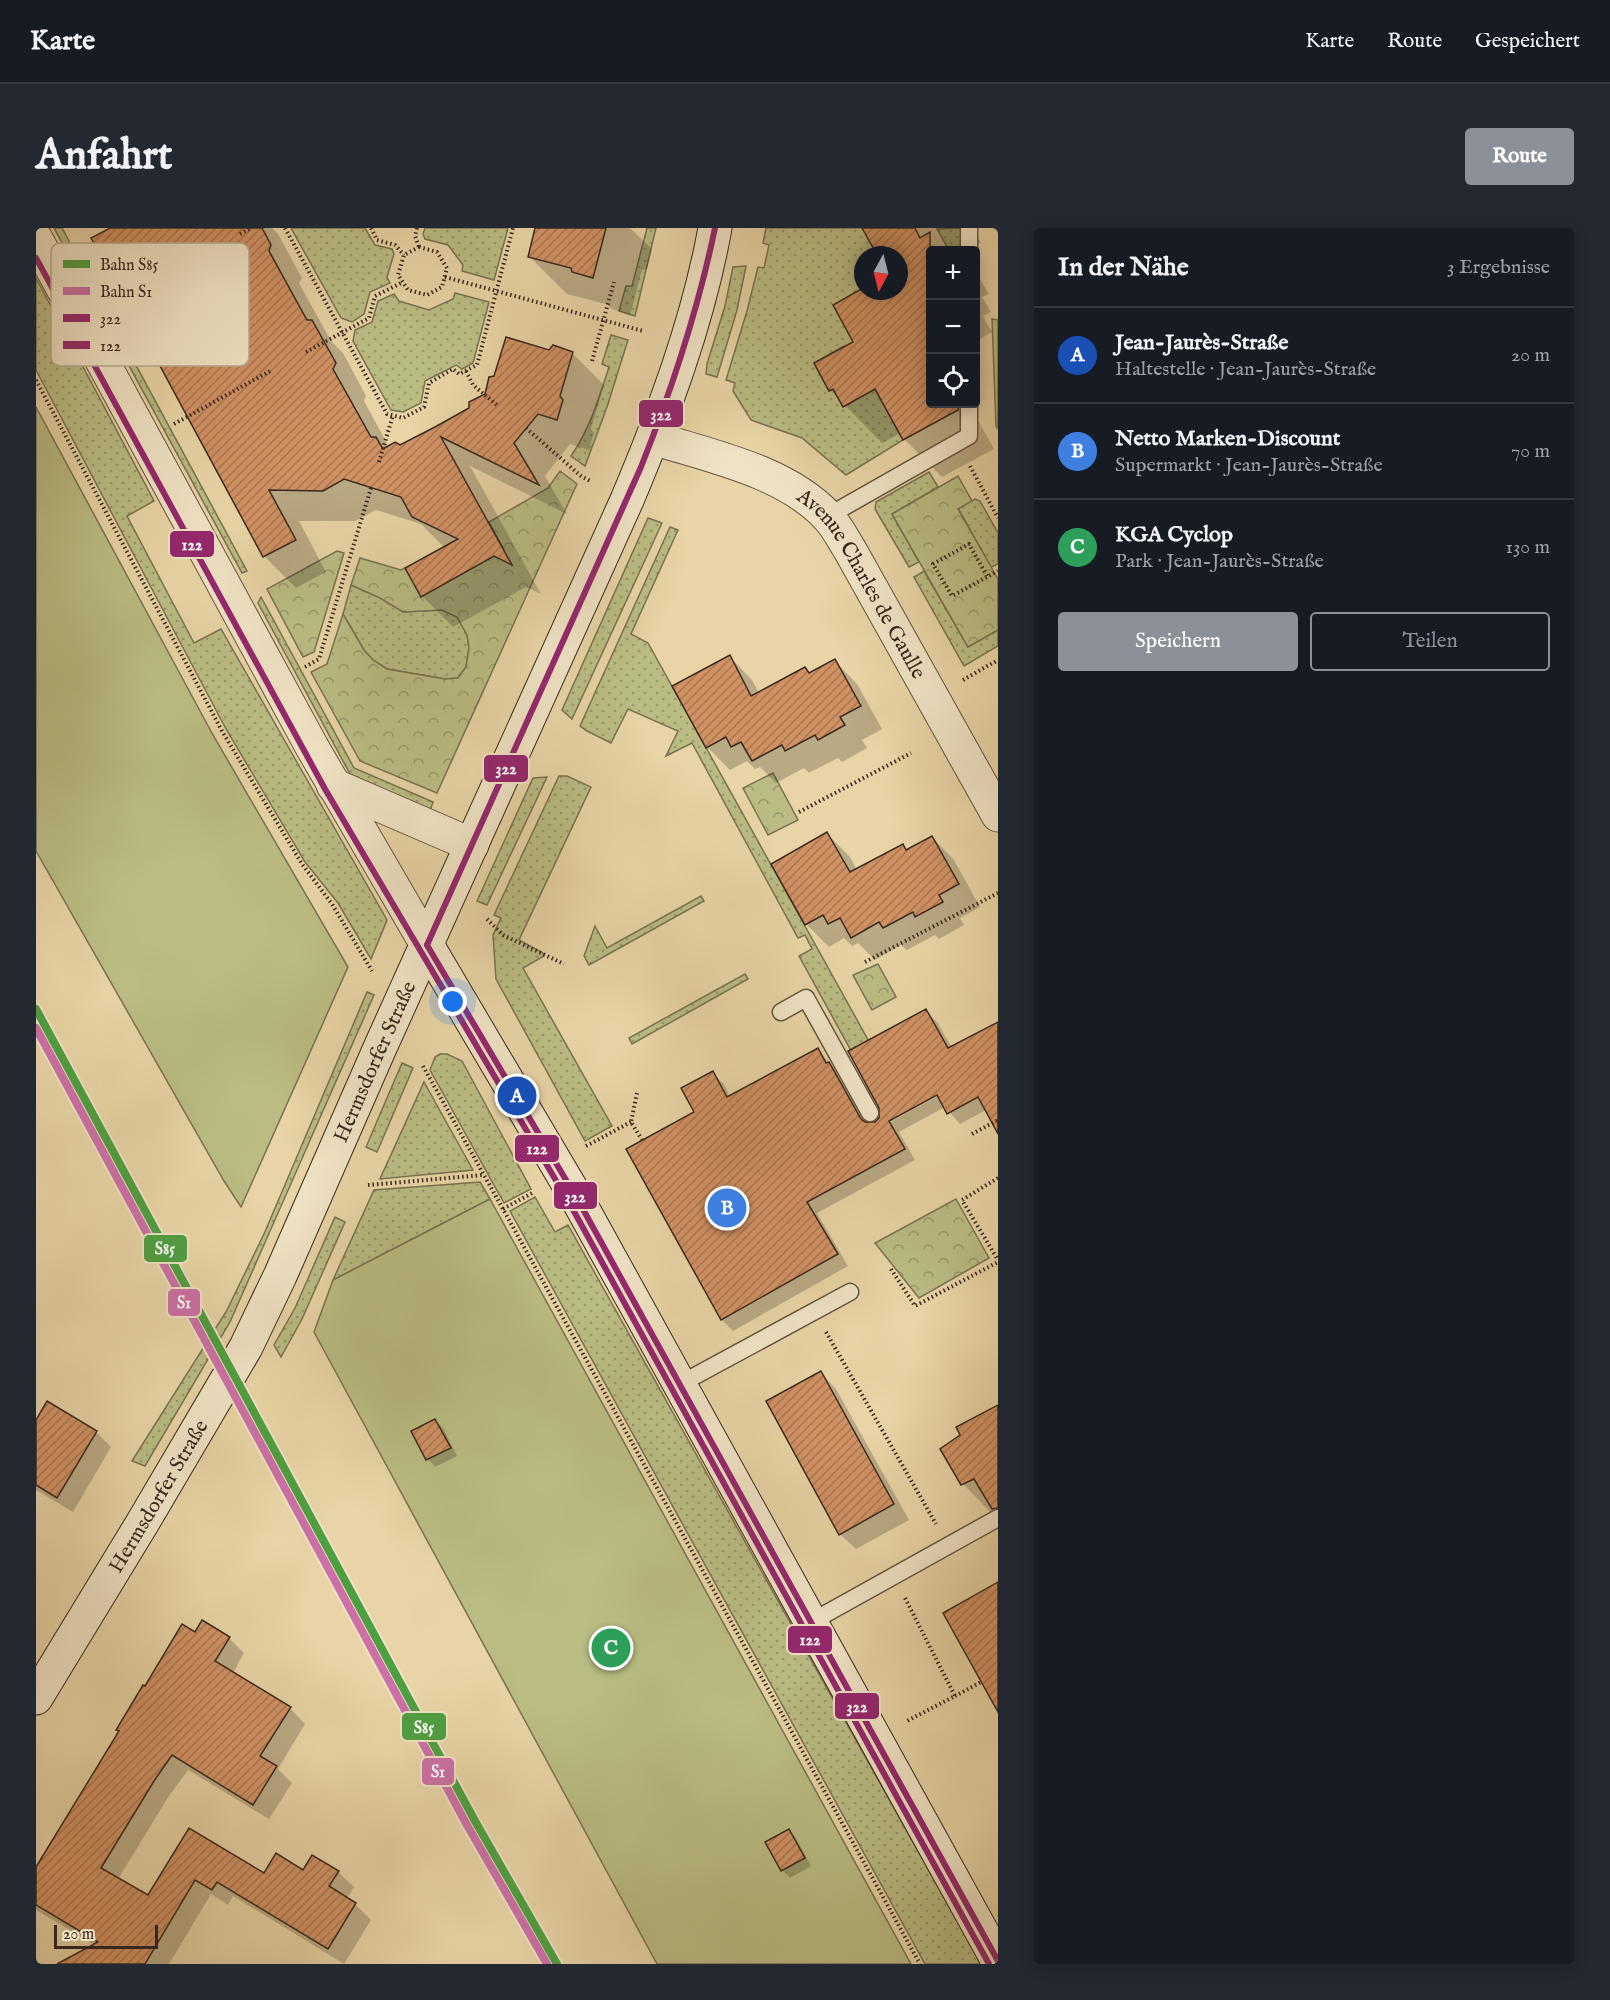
<!DOCTYPE html>
<html lang="de">
<head>
<meta charset="utf-8">
<style>
	:root { --surface:#171b24; --page:#242831; --text:#f1f3f6; --muted:#9ea1a6; --line:#363941; --accent:#8c9099 }
	body { margin:0; font-family:"IM FELL English",serif; background:var(--page); color:var(--text) }
	.controls { position:absolute; right:18px; top:18px; display:grid; overflow:hidden; border-radius:6px; box-shadow:0 3px 15px #0003 }
	.controls button { width:54px; height:54px; display:grid; place-items:center; padding:0; border:0; border-bottom:2px solid var(--line); background:var(--surface); color:var(--text); font:30px sans-serif }
	.compass { position:absolute; left:818px; top:18px; width:54px; height:54px; border-radius:50%; background:var(--surface); box-shadow:0 3px 15px #0003; rotate:187deg }
	.scale { position:absolute; left:18px; bottom:15px; width:104px; box-sizing:border-box; padding-left:6px; border:3px solid #38281e; border-top:0; font-size:16px; line-height:21px; white-space:nowrap; color:#38281e; -webkit-text-stroke:4px #f0e3c5; paint-order:stroke }
	.you { position:absolute; left:417px; top:774px; width:21px; height:21px; margin:-15px; border:4px solid #fff; border-radius:50%; background:#1a73e8; box-shadow:0 0 0 9px #1a73e833 }
	.badge { display:grid; place-items:center; width:39px; height:39px; border-radius:50%; background:var(--accent); color:#fff; font-size:20px; font-weight:700 }
	.pin { position:absolute; translate:-50% -50%; border:3px solid #fff; box-shadow:0 2px 6px #0006 }
	.list { margin:0; padding:0; list-style:none }
	h2 { display:flex; justify-content:space-between; align-items:center; height:78px; margin:0; padding:0 24px; font-size:26px }
	h2 small { font-size:20px; font-weight:400; color:var(--muted) }
	.list li { display:grid; grid-template-columns:39px 1fr auto; gap:18px; align-items:center; box-sizing:border-box; height:96px; padding:0 24px; border-top:2px solid var(--line) }
	.list b { display:block; font-size:22px; white-space:nowrap }
	.list p { margin:0; font-size:20px; white-space:nowrap; color:var(--muted) }
	.list em { font-size:20px; font-style:normal; color:var(--muted) }
	.actions { display:flex; gap:12px; padding:18px 24px }
	.actions a { flex:1; padding:14px 0; border:2px solid var(--accent); border-radius:6px; text-align:center; font-size:21px; color:var(--accent) }
	.actions .main { background:var(--accent); color:#fff }
	.icon { flex:none; width:33px; height:33px; fill:none; stroke:currentColor; stroke-width:2; stroke-linecap:round; stroke-linejoin:round }
	.map { position:relative; flex:none; width:962px; height:1736px; overflow:hidden; border-radius:6px }
	header { display:flex; align-items:center; gap:36px; box-sizing:border-box; height:84px; padding:0 30px; background:var(--surface); border-bottom:2px solid var(--line) }
	header strong { font-size:28px }
	nav { display:flex; gap:33px; margin-inline-start:auto; font-size:21px }
	.intro { display:flex; align-items:center; justify-content:space-between; box-sizing:border-box; height:144px; padding:0 36px }
	h1 { margin:0; font-size:42px }
	.button { padding:15px 27px; border-radius:6px; background:var(--accent); color:#fff; font-size:21px; font-weight:700 }
	main { display:flex; gap:36px; padding:0 36px }
	aside { flex:1; background:var(--surface); border-radius:6px; box-shadow:0 3px 15px #0003 }
	.map>svg:first-child { display:block }
	.grass { fill:url(#grass-dots); stroke:#797251; stroke-width:1.5 }
	.forest { fill:url(#forest-crowns); stroke:#797251; stroke-width:1.5 }
	.garden { fill:#babc84; stroke:#797251; stroke-width:1.5 }
	.shadow { fill:#0003; fill-rule:evenodd }
	.building { fill:url(#building-hatch); stroke:#38281e; stroke-width:1.5 }
	.lines { fill:none; stroke-linecap:round; stroke-linejoin:round }
	.lane-casing { stroke:#645340; stroke-width:19 }
	.street-casing { stroke:#645340; stroke-width:35 }
	.secondary-casing { stroke:#38281e; stroke-width:35 }
	.path { stroke:#38281e; stroke-width:4; stroke-dasharray:1.5 3; stroke-linecap:butt }
	.lane { stroke:#f0e3c5; stroke-width:16 }
	.street { stroke:#f0e3c5; stroke-width:33 }
	.secondary { stroke:#f0e3c5; stroke-width:33 }
	.bus-1-casing { stroke:#f0e3c5; stroke-width:10 }
	.bus-2-casing { stroke:#f0e3c5; stroke-width:10 }
	.bus-1 { stroke:#95276e; stroke-width:6 }
	.bus-2 { stroke:#95276e; stroke-width:6 }
	.rail-1-casing { stroke:#f0e3c5; stroke-width:12 }
	.rail-2-casing { stroke:#f0e3c5; stroke-width:12 }
	.rail-1 { stroke:#4e9f41; stroke-width:8 }
	.rail-2 { stroke:#cc70a7; stroke-width:8 }
	.labels { text-anchor:middle; stroke-width:4.5; stroke-linejoin:round; paint-order:stroke }
	.street-label { font-size:21px; fill:#38281e; stroke:#f0e3c5 }
	.key { fill:#f0e3c5; stroke:#b9ab93; stroke-width:1.5 }
	.key-label { font-size:16px; fill:#38281e }
	.line-badge { stroke:#f0e3c5; stroke-width:2 }
	.badge-label { font-size:16px; text-anchor:middle; font-weight:bold; fill:#fff }
</style>
</head>
<body>
<header>
<strong>Karte</strong>
<nav><a>Karte</a><a>Route</a><a>Gespeichert</a></nav>
</header>
<div class="intro"><h1>Anfahrt</h1><a class="button">Route</a></div>
<main>
<div class="map">
<svg width="962" height="1736" viewBox="0 0 962 1736">
	<defs>
		<pattern id="grass-dots" width="8" height="8" patternUnits="userSpaceOnUse" patternTransform="scale(1.5)"><rect width="8" height="8" fill="#babc84"/><path d="M2 2h.1M6 6h.1" fill="none" stroke="#98996b" stroke-width="1.8" stroke-linecap="round"/></pattern>
		<pattern id="forest-crowns" width="20" height="18" patternUnits="userSpaceOnUse" patternTransform="scale(1.5)"><rect width="20" height="18" fill="#babc84"/><path d="M2 6a3 3 0 1 1 6 0M12 15a3 3 0 1 1 6 0" fill="none" stroke="#98996b"/></pattern>
		<pattern id="building-hatch" width="6" height="6" patternUnits="userSpaceOnUse" patternTransform="scale(1.5)"><rect width="6" height="6" fill="#d09163"/><path d="M-1 1l2-2M0 6l6-6M5 7l2-2" fill="none" stroke="#aa7651"/></pattern>
	</defs>
	<rect width="100%" height="100%" fill="#e8d4a6"/>
	<filter id="stains"><feTurbulence type="fractalNoise" baseFrequency=".00333" numOctaves="4"/><feColorMatrix values="0 0 0 0 .2 0 0 0 0 .09 0 0 0 0 .02 0 0 0 .5 -.17"/></filter>
	<radialGradient id="worn" r=".72"><stop offset=".6" stop-color="#630" stop-opacity="0"/><stop offset="1" stop-color="#630" stop-opacity=".3"/></radialGradient>
	<!-- grass -->
	<g class="grass">
		<path d="M18,0H26L211,343L206,345Z"/>
		<path d="M255,0H329L339,17L356,21L358,26L351,49L354,55L334,64L328,86L316,94L305,90Z"/>
		<path d="M389,0H472L458,52L426,43L427,37L412,17L389,11L387,6Z"/>
		<path d="M611,0H620L599,88L583,83L590,58H596Z"/>
		<path d="M730,0H826L848,27H827L826,114L806,119L778,135L793,163L797,161L807,179L839,161L867,212L810,247L766,210L715,192L697,163L699,155L690,152L711,83L722,39L728,40L733,17L727,15Z"/>
		<path d="M925,0V22H913L901,1Z"/>
		<path d="M710,38L701,82L681,149L670,146L671,136L689,78L697,39Z"/>
		<path d="M0,50L118,273L91,288L158,415L185,401L351,692L335,731L302,675L269,634L190,501L0,142Z"/>
		<path d="M419,65L453,74L437,135L426,141L420,137L389,153L385,175L367,184L355,182L317,113L319,102L336,94L342,73L358,66L363,73L393,82L417,71Z"/>
		<path d="M575,107L592,112L571,179L549,238L535,228C554,201 563,170 573,139L566,136Z"/>
		<path d="M893,244L902,259L856,286L883,334L873,339L839,281L840,274Z"/>
		<path d="M939,271L944,273L962,305V336L955,339L922,280Z"/>
		<path d="M612,290L626,295L536,491L526,482Z"/>
		<path d="M634,299L642,302L595,406L612,415L866,873L846,879L763,728L776,721L769,707L762,710L656,515L630,528L642,503L592,481L575,515L551,503L544,498Z"/>
		<path d="M888,343L932,419L962,402V418L928,438L878,349Z"/>
		<path d="M315,357L345,370L367,384L406,382L421,389L431,407L433,420L430,439L422,450L409,451L351,441L337,432L328,422L307,386Z"/>
		<path d="M225,369L318,540L397,574L394,583L314,546L222,375Z"/>
		<path d="M523,548H531L555,559L483,712L507,725L508,728L487,740L576,898L549,913L460,751L457,707L465,690L458,687Z"/>
		<path d="M511,549L451,677L441,673L497,550Z"/>
		<path d="M665,668L668,673L553,737L548,728L559,698L571,720Z"/>
		<path d="M709,746L712,751L596,816L593,810Z"/>
		<path d="M331,764L338,767L194,1094L109,1238L96,1233L190,1084L228,1006Z"/>
		<path d="M404,826H411L426,833L495,961L468,975L394,842L399,829Z"/>
		<path d="M366,835L377,840L341,924L330,919Z"/>
		<path d="M388,854L437,942L344,951Z"/>
		<path d="M444,954L454,971L297,1052L338,962Z"/>
		<path d="M499,969L519,1004L532,997L945,1736H889L474,983Z"/>
		<path d="M299,989L309,994L266,1091L245,1129L238,1117L259,1080Z"/>
	</g>
	<!-- forest -->
	<g class="forest">
		<path d="M956,91L962,92V201L960,198Z"/>
		<path d="M524,243L541,256L401,565L324,533L275,444L291,436L307,386L328,422L337,432L351,441L409,451L422,450L430,439L433,420L431,407L421,389L406,382L367,384L344,370L315,357L324,330L365,342L369,340L385,368L468,322L453,294L512,260Z"/>
		<path d="M922,248L936,273L922,281L962,351V402L932,419L856,286Z"/>
		<path d="M301,323L308,325L278,424L267,429L231,361Z"/>
		<path d="M737,545L762,592L732,607L707,560Z"/>
		<path d="M842,736L860,769L836,782L817,747Z"/>
		<path d="M920,971L953,1030L883,1070L839,1015Z"/>
	</g>
	<!-- garden -->
	<g class="garden">
		<path d="M0,179L177,507L312,739L205,979L188,953L0,623Z"/>
		<path d="M454,971L875,1736H621L278,1104L297,1052Z"/>
	</g>
	<!-- shadow -->
	<g class="shadow">
		<path d="M77,0H236L242,6L266,50L263,55L295,113L307,125L330,168L328,173L353,219H364L435,181L450,167L513,123L536,125L568,157L555,201L558,205L553,222L534,216L509,248L531,286L434,238L505,366L490,359L417,399L386,368L409,320L385,296L340,282L319,293H263L290,344L260,360L228,328Z"/>
		<path d="M501,0H594L616,21L611,41L606,42L594,87L576,81L570,76L531,66L494,29Z"/>
		<path d="M828,0H937L945,15L932,22H894V176H933L958,221L906,249L869,212L865,205L846,215L794,162L819,114L827,63H863V27H843Z"/>
		<path d="M939,43L953,66L946,69L955,84L947,88L956,104L939,114Z"/>
		<path d="M694,429L716,452L723,465L769,440L775,446L799,433L821,456L846,501L826,512L831,520L806,534L802,530L773,545L768,540L740,555L724,539L719,541L711,533L694,542L671,519Z"/>
		<path d="M791,606L814,629L821,642L867,618L872,623L896,609L918,632L944,679L924,690L928,697L903,711L899,707L871,722L865,717L839,732L822,715L816,718L808,710L793,719L770,696L737,636Z"/>
		<path d="M889,783L901,794L952,881L924,896L909,879L863,904L879,932L781,985L812,1038L697,1103L686,1092L592,922L660,885L676,845L688,856L694,869L782,822L804,847L832,896H839L845,891ZM906,862L908,865L854,894V891Z"/>
		<path d="M785,1145L800,1161L873,1292L820,1321L804,1306Z"/>
		<path d="M962,1179V1292L927,1256L906,1221Z"/>
		<path d="M399,1192L407,1200L421,1228L399,1239L392,1231Z"/>
		<path d="M0,1195L60,1204L75,1219L37,1284L0,1262Z"/>
		<path d="M160,1406L193,1410L208,1425L197,1445L254,1480L269,1496L242,1541L256,1555L233,1591L152,1542L133,1568L82,1651L113,1669L153,1602L229,1647L302,1644L318,1659L311,1671L319,1676L335,1692L308,1736L197,1668L192,1677L175,1666L133,1736H25L59,1717L0,1682V1642L109,1460Z"/>
		<path d="M753,1603L760,1610L775,1638L754,1650L746,1642Z"/>
	</g>
	<!-- building -->
	<g class="building">
		<path d="M74,0H226L235,17L233,23L271,92H276L300,135L297,141L335,209H340L347,221L359,214L364,217L399,199L433,180V174L449,166L453,149L458,148L470,109L513,122L517,117L537,124L524,168L527,172L521,192L502,186L478,215L503,257L405,209L476,337L458,328L385,369L369,340L422,311L376,289L365,269L308,251L287,263L233,262L260,312L227,329L55,10Z"/>
		<path d="M499,0H570L557,50L536,44L535,40L492,29Z"/>
		<path d="M826,0H879L884,10L894,4V176H923L922,182L867,212L839,161L807,179L797,161L793,163L778,135L817,114L797,77L827,60V63H863V27H841Z"/>
		<path d="M694,427L715,468L769,439L773,445L799,431L825,478L804,489L809,497L782,512L779,507L749,523L746,517L716,533L705,514L695,519L690,509L670,520L636,458Z"/>
		<path d="M791,604L814,644L867,616L870,622L896,608L923,656L903,667L907,674L879,689L877,684L847,700L843,694L815,710L804,690L792,696L787,687L769,697L735,636Z"/>
		<path d="M890,781L912,820L962,794V906L942,869L911,886L901,867L853,893L869,921L771,974L802,1026L685,1092L590,921L658,884L645,860L677,843L691,869L782,820L790,835L793,834L825,891L829,894H839L843,890V880L812,823Z"/>
		<path d="M785,1143L858,1276L803,1307L730,1173Z"/>
		<path d="M11,1173L61,1203L21,1270L0,1257V1192Z"/>
		<path d="M962,1177V1280L956,1281L938,1251L925,1257L904,1221L924,1207L920,1199Z"/>
		<path d="M399,1191L415,1220L390,1232L375,1203Z"/>
		<path d="M962,1354V1484L907,1385Z"/>
		<path d="M166,1392L194,1409L179,1433L255,1479L224,1528L241,1538L217,1577L136,1527L118,1553L65,1640L112,1667L153,1600L228,1645L240,1625L267,1642L276,1627L303,1643L293,1658L320,1675L292,1721L181,1654L176,1662L159,1652L109,1736H21L62,1714L0,1677V1639L83,1503L80,1502L107,1457L109,1458L146,1396L159,1404Z"/>
		<path d="M753,1601L769,1630L745,1643L729,1614Z"/>
	</g>
	<g class="lines">
		<defs>
			<g id="lane">
				<path d="M933,0V22"/>
				<path d="M792,288L933,208V176"/>
				<path d="M745,784L770,770L834,885"/>
				<path d="M644,1156L814,1064"/>
				<path d="M775,1394L962,1290"/>
			</g>
			<g id="street">
				<path d="M0,11L276,519L391,717"/>
				<path id="s1" d="M617,210C674,228 749,243 791,288C800,297 807,311 814,322L962,587"/>
				<path d="M297,557L436,617"/>
			</g>
			<g id="secondary">
				<path d="M391,717L543,974L962,1733"/>
				<path id="s2" d="M0,1470L107,1294L210,1119L244,1048L343,822L591,272C628,184 662,94 679,0"/>
			</g>
		</defs>
		<!-- lane casing -->
		<use href="#lane" class="lane-casing"/>
		<!-- street casing -->
		<use href="#street" class="street-casing"/>
		<!-- secondary casing -->
		<use href="#secondary" class="secondary-casing"/>
		<!-- path -->
		<g class="path">
			<path d="M249,0L351,186L367,190L388,179L393,155L417,141L423,146L441,137L477,0"/>
			<path d="M335,0L341,12L359,17L368,27"/>
			<path d="M381,0L379,8L383,19"/>
			<path d="M204,6L215,0"/>
			<path d="M383,19L401,24L411,40L406,59L391,67L372,62L362,47L368,27Z"/>
			<path d="M409,49L607,103"/>
			<path d="M75,77L170,24"/>
			<path d="M270,124L333,90L339,68L367,54"/>
			<path d="M556,133L578,54"/>
			<path d="M430,143L437,157L462,178"/>
			<path d="M0,152L186,503L266,636L296,676L336,743"/>
			<path d="M138,196L236,142"/>
			<path d="M490,200L545,248L556,254"/>
			<path d="M343,234L357,187"/>
			<path d="M934,238L962,290"/>
			<path d="M951,348L933,316L897,336L916,368L962,343"/>
			<path d="M269,439L283,431L335,260"/>
			<path d="M927,452L962,432"/>
			<path d="M763,584L875,525"/>
			<path d="M451,691L467,707L528,736"/>
			<path d="M829,734L962,665"/>
			<path d="M387,838L467,981L884,1736"/>
			<path d="M601,865L595,894L606,912"/>
			<path d="M936,906L962,892"/>
			<path d="M550,918L595,894"/>
			<path d="M962,950L926,972L962,1032"/>
			<path d="M332,957L447,947"/>
			<path d="M467,981L498,964"/>
			<path d="M855,1041L879,1078L962,1034"/>
			<path d="M790,1104L900,1296"/>
			<path d="M869,1370L919,1468L869,1494"/>
			<path d="M919,1468L945,1454"/>
		</g>
		<!-- lane -->
		<use href="#lane" class="lane"/>
		<!-- street -->
		<use href="#street" class="street"/>
		<!-- secondary -->
		<use href="#secondary" class="secondary"/>
		<defs>
			<g id="bus-1">
				<path d="M391,717L543,974L962,1733"/>
				<path d="M391,717L605,239C636,161 662,82 679,0"/>
			</g>
			<path id="bus-2" d="M0,30L289,561L535,978L953,1736"/>
		</defs>
		<!-- bus-1 casing -->
		<use href="#bus-1" class="bus-1-casing"/>
		<!-- bus-2 casing -->
		<use href="#bus-2" class="bus-2-casing"/>
		<!-- bus-1 -->
		<use href="#bus-1" class="bus-1"/>
		<!-- bus-2 -->
		<use href="#bus-2" class="bus-2"/>
		<defs>
			<path id="rail-1" d="M0,781L439,1593L521,1736"/>
			<path id="rail-2" d="M0,800L431,1597L511,1736"/>
		</defs>
		<!-- rail-1 casing -->
		<use href="#rail-1" class="rail-1-casing"/>
		<!-- rail-2 casing -->
		<use href="#rail-2" class="rail-2-casing"/>
		<!-- rail-1 -->
		<use href="#rail-1" class="rail-1"/>
		<!-- rail-2 -->
		<use href="#rail-2" class="rail-2"/>
	</g>
	<g class="labels">
		<!-- street labels -->
		<g class="street-label">
			<text dy="7" stroke="none"><textPath href="#s1" startOffset="268">Avenue Charles de Gaulle</textPath></text>
			<text dy="7" stroke="none"><textPath href="#s2" startOffset="722">Hermsdorfer Straße</textPath></text>
			<text dy="7" stroke="none"><textPath href="#s2" startOffset="236">Hermsdorfer Straße</textPath></text>
		</g>
	</g>
	<!-- legend -->
	<rect x="15" y="15" width="198" height="123" rx="9" class="key"/>
	<rect x="27" y="32" width="27" height="8" fill="#4e9f41"/>
	<rect x="27" y="59" width="27" height="8" fill="#cc70a7"/>
	<rect x="27" y="86" width="27" height="8" fill="#95276e"/>
	<rect x="27" y="113" width="27" height="8" fill="#95276e"/>
	<g class="key-label">
		<text x="64" y="42">Bahn S85</text>
		<text x="64" y="69">Bahn S1</text>
		<text x="64" y="96">322</text>
		<text x="64" y="123">122</text>
	</g>
	<g class="line-badge">
		<rect x="602" y="171" width="46" height="29" rx="6" fill="#95276e"/>
		<rect x="133" y="302" width="46" height="28" rx="6" fill="#95276e"/>
		<rect x="447" y="526" width="46" height="29" rx="6" fill="#95276e"/>
		<rect x="478" y="906" width="46" height="29" rx="6" fill="#95276e"/>
		<rect x="517" y="953" width="45" height="29" rx="6" fill="#95276e"/>
		<rect x="107" y="1006" width="45" height="29" rx="6" fill="#4e9f41"/>
		<rect x="131" y="1060" width="34" height="29" rx="6" fill="#cc70a7"/>
		<rect x="751" y="1397" width="46" height="29" rx="6" fill="#95276e"/>
		<rect x="798" y="1464" width="46" height="28" rx="6" fill="#95276e"/>
		<rect x="365" y="1484" width="46" height="29" rx="6" fill="#4e9f41"/>
		<rect x="385" y="1529" width="34" height="29" rx="6" fill="#cc70a7"/>
	</g>
	<g class="badge-label">
		<text x="625" y="192">322</text>
		<text x="156" y="322">122</text>
		<text x="470" y="546">322</text>
		<text x="501" y="926">122</text>
		<text x="539" y="974">322</text>
		<text x="129" y="1026">S85</text>
		<text x="148" y="1080">S1</text>
		<text x="774" y="1417">122</text>
		<text x="821" y="1484">322</text>
		<text x="388" y="1505">S85</text>
		<text x="402" y="1549">S1</text>
	</g>
	<rect width="100%" height="100%" filter="url(#stains)"/>
	<rect width="100%" height="100%" fill="url(#worn)"/>
</svg>
<div class="controls">
<button>+</button>
<button>−</button>
<button><svg class="icon" aria-label="locate" viewBox="0 0 24 24"><circle cx="12" cy="12" r="6"/><path d="M12 2v4M12 18v4M2 12h4M18 12h4"/></svg></button>
</div>
<svg class="compass" viewBox="-18 -18 36 36"><path d="M0-13l5 13h-10z" fill="#e53935"/><path d="M0 13l5-13h-10z" fill="#9ea1a6"/></svg>
<div class="scale">20 m</div>
<div class="you"></div>
<div class="pin badge" style="left:481px;top:868px;background:#1a4fb4">A</div>
<div class="pin badge" style="left:691px;top:980px;background:#3f7fe0">B</div>
<div class="pin badge" style="left:575px;top:1420px;background:#2e9e5b">C</div>
</div>
<aside>
<h2>In der Nähe<small>3 Ergebnisse</small></h2>
<ul class="list">
<li><span class="badge" style="background:#1a4fb4">A</span><div><b>Jean-Jaurès-Straße</b><p>Haltestelle · Jean-Jaurès-Straße</p></div><em>20 m</em></li>
<li><span class="badge" style="background:#3f7fe0">B</span><div><b>Netto Marken-Discount</b><p>Supermarkt · Jean-Jaurès-Straße</p></div><em>70 m</em></li>
<li><span class="badge" style="background:#2e9e5b">C</span><div><b>KGA Cyclop</b><p>Park · Jean-Jaurès-Straße</p></div><em>130 m</em></li>
</ul>
<div class="actions"><a class="main">Speichern</a><a>Teilen</a></div>
</aside>
</main>
</body>
</html>
